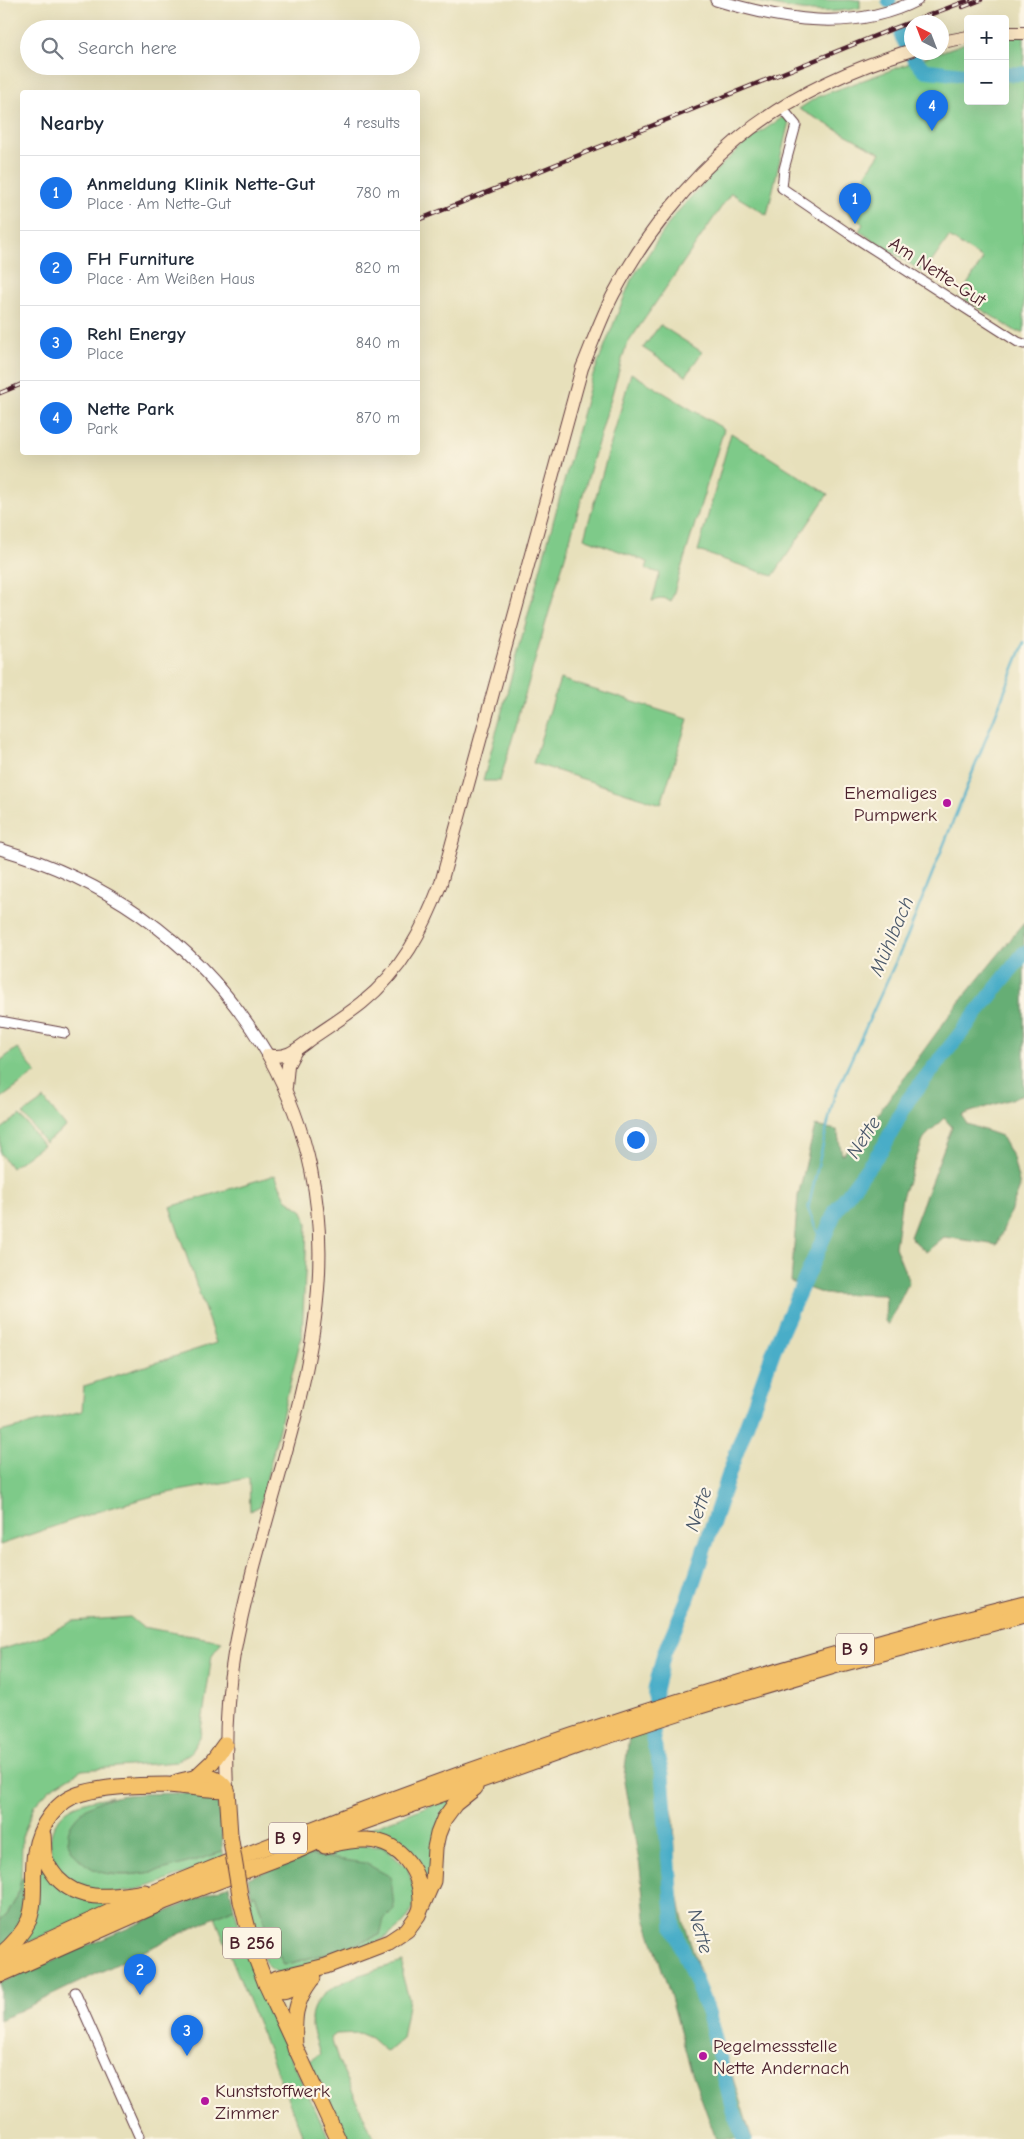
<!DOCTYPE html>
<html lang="en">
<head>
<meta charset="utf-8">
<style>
	:root { --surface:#fff; --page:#f2f2f3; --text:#1f2937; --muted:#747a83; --line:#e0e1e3; --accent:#1a73e8 }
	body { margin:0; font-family:"Comic Neue",sans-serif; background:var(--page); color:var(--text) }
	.controls { position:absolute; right:15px; top:15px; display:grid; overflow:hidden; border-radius:5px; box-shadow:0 5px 20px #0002 }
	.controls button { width:45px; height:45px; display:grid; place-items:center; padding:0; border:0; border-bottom:1px solid var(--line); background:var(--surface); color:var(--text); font:25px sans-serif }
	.compass { position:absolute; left:904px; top:15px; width:45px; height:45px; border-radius:50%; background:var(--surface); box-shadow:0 5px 20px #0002; rotate:318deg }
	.you { position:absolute; left:635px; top:1139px; width:18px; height:18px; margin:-12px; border:4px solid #fff; border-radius:50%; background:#1a73e8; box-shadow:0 0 0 8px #1a73e833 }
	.badge { display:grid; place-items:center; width:32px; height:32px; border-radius:50%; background:var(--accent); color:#fff; font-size:16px; font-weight:700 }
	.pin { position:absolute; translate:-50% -41px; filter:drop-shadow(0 1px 2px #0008) }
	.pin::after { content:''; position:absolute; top:26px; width:18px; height:15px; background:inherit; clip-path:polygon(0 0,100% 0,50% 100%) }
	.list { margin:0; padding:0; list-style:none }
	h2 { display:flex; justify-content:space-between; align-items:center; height:65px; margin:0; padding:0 20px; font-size:21px }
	h2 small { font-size:16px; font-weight:400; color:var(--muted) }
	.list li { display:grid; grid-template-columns:32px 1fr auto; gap:15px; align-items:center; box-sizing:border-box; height:75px; padding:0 20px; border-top:1px solid var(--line) }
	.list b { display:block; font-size:19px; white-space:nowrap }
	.list p { margin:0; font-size:16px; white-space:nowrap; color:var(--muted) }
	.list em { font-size:16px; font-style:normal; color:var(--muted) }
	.icon { flex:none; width:28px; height:28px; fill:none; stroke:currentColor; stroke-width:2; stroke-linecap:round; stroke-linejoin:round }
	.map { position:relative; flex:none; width:1024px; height:2139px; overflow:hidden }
	.search { position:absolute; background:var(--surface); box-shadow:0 5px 20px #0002; left:20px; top:20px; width:400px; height:55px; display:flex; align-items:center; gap:12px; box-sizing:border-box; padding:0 18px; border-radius:28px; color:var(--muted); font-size:19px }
	.panel { position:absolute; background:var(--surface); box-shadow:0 5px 20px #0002; left:20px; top:90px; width:400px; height:365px; border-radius:5px }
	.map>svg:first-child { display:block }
	.green { fill:#7eca89; stroke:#64745a }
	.forest { fill:#66ae75; stroke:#586650 }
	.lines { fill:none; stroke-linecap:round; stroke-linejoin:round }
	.stream { stroke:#49adc8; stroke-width:2.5 }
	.river { stroke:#49adc8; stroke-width:15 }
	.minor-casing { stroke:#623c41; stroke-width:11 }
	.tertiary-casing { stroke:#623c41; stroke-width:13 }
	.secondary-casing { stroke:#623c41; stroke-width:14 }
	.primary-casing { stroke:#623c41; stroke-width:17 }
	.trunk-casing { stroke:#623c41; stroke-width:17 }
	.minor { stroke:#fff; stroke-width:9 }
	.tertiary { stroke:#fff; stroke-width:11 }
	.secondary { stroke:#fbe6c3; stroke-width:12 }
	.primary { stroke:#f4c16a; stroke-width:15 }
	.trunk { stroke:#f4c16a; stroke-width:15 }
	.rail-casing { stroke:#4a1f2b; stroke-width:4.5 }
	.rail { stroke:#fcf5e5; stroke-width:2.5; stroke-dasharray:8; stroke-linecap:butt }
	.primary-bridge-casing { stroke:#623c41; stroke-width:17; stroke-linecap:butt }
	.primary-bridge { stroke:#f4c16a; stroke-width:15 }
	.poi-dot { fill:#b5179e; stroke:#fcf5e5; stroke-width:2 }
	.labels { text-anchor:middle; stroke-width:4.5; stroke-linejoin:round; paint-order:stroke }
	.shield { fill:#fcf5e5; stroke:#7f5f63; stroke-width:1 }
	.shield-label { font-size:18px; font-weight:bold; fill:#4a1f2b }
	.street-label { font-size:19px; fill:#4a1f2b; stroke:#fcf5e5 }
	.poi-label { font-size:19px; fill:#4a1f2b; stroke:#fcf5e5; text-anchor:start }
	.water-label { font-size:20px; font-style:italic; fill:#4a586a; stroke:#fcf5e5 }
</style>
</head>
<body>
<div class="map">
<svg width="1024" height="2139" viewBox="0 0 1024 2139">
	<rect width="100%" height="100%" fill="#fcf5e5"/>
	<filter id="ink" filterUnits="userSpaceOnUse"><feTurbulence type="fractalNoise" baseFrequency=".02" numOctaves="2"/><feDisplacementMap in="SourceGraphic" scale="10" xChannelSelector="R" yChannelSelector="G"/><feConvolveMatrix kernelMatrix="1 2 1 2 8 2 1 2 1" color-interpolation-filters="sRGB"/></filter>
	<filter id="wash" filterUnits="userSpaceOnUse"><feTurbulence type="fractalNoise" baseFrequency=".0096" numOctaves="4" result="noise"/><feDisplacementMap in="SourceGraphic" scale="20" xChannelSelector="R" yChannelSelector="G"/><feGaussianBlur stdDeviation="1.12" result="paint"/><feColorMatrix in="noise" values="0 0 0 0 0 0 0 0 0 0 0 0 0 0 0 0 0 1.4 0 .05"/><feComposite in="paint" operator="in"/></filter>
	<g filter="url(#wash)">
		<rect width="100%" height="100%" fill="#e7e0bb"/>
		<!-- green -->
		<g class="green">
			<path d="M751,0H860V8C819,16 790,9 751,0Z"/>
			<path d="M1024,34V332H1017L960,296L983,259L949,237L924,273L859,231L863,224L847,212L868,181L865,175L880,153L799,109L817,97L968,42V101H1005V36Z"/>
			<path d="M783,117L789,121L767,215L731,193L626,346L500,781H483L592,378L631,280L673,217L709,177L745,143Z"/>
			<path d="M660,325L702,352L686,376L643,348Z"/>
			<path d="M631,373L724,429L671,602L664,598L652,601L660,573L646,569L648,562L584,538Z"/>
			<path d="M731,433L828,494L773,576L698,551Z"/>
			<path d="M560,679L688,719L661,804L533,763Z"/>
			<path d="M17,1048L36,1073L0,1099V1061Z"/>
			<path d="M44,1099L66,1127L45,1143L23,1114Z"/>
			<path d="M20,1115L43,1145L11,1168L0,1153V1130Z"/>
			<path d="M275,1175L286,1199L303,1211L307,1223L306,1255L302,1334L260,1506L250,1511L249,1478L157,1495L102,1510L0,1545V1432L82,1411L84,1386L216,1343L170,1207Z"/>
			<path d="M130,1617L142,1627L222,1641L212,1655L200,1737L190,1753L176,1762L82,1770L50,1789L34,1806L22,1837L21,1880L17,1897L7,1915L0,1921V1650L38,1638L73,1621Z"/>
			<path d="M112,1796L92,1805L84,1863C89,1866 95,1870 101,1872C134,1883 191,1861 223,1852L224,1858C192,1870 142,1894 108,1893C101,1893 74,1885 68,1881C65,1880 63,1875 61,1873C48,1856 46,1834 60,1817C72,1802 94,1800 112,1796Z"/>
			<path d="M453,1797L425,1899L415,1863L354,1834Z"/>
			<path d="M350,1845L382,1847L408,1868C410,1877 415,1889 414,1899C412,1946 315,1963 278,1973C274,1970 269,1968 266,1963C257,1947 252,1916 248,1898L255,1894L269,1934L284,1965L346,1948L380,1935L331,1857L308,1855Z"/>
			<path d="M38,1850L48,1871L119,1903L22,1945L20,1942Z"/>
			<path d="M234,1908L258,1987L329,2139H304L215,1917Z"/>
			<path d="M403,1962L402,1974L409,1999L402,2039L387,2052L371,2038L359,2033L336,2034L331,2038L337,2057L374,2139H345L309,2061L320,2054C317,2043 312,2031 311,2020C310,1984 377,1970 403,1962Z"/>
		</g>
		<!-- forest -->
		<g class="forest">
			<path d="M1024,923V1095L961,1115L967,1124L1001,1136L1013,1158L1020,1187L997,1245L944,1237L926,1252L910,1237L952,1127L944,1118L924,1138L902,1197L895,1247L909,1282L888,1325L885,1321L886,1295L824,1294L791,1282L798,1196L815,1126L837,1130L842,1155L866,1130L953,1010Z"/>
			<path d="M657,1730L674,1821L676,1882L682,1916L752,2139H716L690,2067L670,1994L645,1917L640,1867L624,1776L629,1737Z"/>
			<path d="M177,1793C186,1794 196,1793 205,1795C227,1799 220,1837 223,1852C185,1863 145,1880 104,1873C93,1871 76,1859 71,1849C66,1841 67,1831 72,1823C95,1789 141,1795 177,1793Z"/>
			<path d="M308,1855L365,1863L391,1877L394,1909L384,1919L380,1935L346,1948L284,1965L269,1934L255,1894L251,1896L248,1878Z"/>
			<path d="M30,1875L24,1920L0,1950V1921L7,1915L17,1897L21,1880L25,1876Z"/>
			<path d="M229,1885L234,1908L0,2020V1983Z"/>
		</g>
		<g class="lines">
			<!-- stream -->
			<path class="stream" d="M822,1243L808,1209L834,1097L907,937L1024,643"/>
			<!-- river -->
			<g class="river">
				<path d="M889,0V1"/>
				<path d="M901,35L913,57L924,70L968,75"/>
				<path d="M1005,74H1024"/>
				<path d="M744,2139L732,2107L709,2015L674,1928L662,1774L653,1740L655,1690L664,1653L688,1598L733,1462L776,1344L836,1210L884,1146L908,1100L1024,953"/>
			</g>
		</g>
	</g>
	<g filter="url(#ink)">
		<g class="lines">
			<defs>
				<g id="minor">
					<path d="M782,108L796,125L784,169L782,188L848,233L1018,342L1024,344"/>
					<path d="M0,1021L65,1033"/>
					<path d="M75,1992L139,2136"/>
				</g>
				<g id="tertiary">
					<path d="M716,0C782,20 853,33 917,0"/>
					<path d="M0,849C117,883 206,950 268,1055"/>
				</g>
				<g id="secondary">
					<path d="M1005,33H1024"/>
					<path d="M942,42L968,37"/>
					<path d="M268,1055C289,1060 300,1046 315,1036C331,1025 347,1015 362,1003C402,971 423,930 441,883L582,368C592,344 601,318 613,295C643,237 688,181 738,139C787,98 850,69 912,50"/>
					<path d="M286,1087L288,1065L296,1050"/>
					<path d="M227,1790C225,1744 226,1699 234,1654C273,1443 384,1267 268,1055"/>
				</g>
				<g id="primary">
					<path d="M227,1790L230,1835"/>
					<path d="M241,1901L254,1953L266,1984L338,2139"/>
				</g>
				<g id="trunk">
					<path d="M196,1777L212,1762L225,1744"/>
					<path d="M177,1782C196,1777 214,1770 227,1790"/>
					<path d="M43,1835C44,1843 43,1851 45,1858C47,1865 53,1873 57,1878C81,1904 114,1896 145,1892"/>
					<path d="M325,1846C339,1843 352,1839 367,1840C402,1842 423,1874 421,1907"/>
					<path d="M0,1955C11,1946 23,1933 29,1920C37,1898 31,1874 35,1852C39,1826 57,1799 83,1793C107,1786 141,1785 166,1785C186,1786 206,1790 227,1790"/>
					<path d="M0,1962C55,1938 109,1911 164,1888C443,1773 731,1677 1024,1604"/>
					<path d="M0,1975L166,1901L297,1851L358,1824L580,1745L690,1709L834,1666L1024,1615"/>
					<path d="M313,1978C294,1987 283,1998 266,1984L277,1978L326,1966L389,1942L407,1930L418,1915L433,1881L435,1848L438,1834L444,1819L455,1804L475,1788"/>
					<path d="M295,2049C294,2020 293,2004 311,1980"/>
				</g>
			</defs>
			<!-- minor casing -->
			<use href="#minor" class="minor-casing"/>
			<!-- tertiary casing -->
			<use href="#tertiary" class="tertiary-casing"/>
			<!-- secondary casing -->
			<use href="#secondary" class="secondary-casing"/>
			<!-- primary casing -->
			<use href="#primary" class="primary-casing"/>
			<!-- trunk casing -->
			<use href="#trunk" class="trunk-casing"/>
			<!-- minor -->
			<use href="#minor" class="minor"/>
			<!-- tertiary -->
			<use href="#tertiary" class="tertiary"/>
			<!-- secondary -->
			<use href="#secondary" class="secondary"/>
			<!-- primary -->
			<use href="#primary" class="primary"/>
			<!-- trunk -->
			<use href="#trunk" class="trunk"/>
			<defs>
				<g id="rail">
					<path d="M963,7L981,0"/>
					<path d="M418,220L892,29L969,0"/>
					<path d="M0,393L22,384"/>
				</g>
			</defs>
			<!-- rail casing -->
			<use href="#rail" class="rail-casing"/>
			<!-- rail -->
			<use href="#rail" class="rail"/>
			<defs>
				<path id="primary-bridge" d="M230,1835L241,1901"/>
			</defs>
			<!-- primary-bridge casing -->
			<use href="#primary-bridge" class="primary-bridge-casing"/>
			<!-- primary-bridge -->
			<use href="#primary-bridge" class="primary-bridge"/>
		</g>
	</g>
	<!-- markers -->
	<g class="poi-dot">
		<circle cx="947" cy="803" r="5"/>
		<circle cx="703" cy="2056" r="5"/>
		<circle cx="205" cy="2101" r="5"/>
	</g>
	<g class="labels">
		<!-- shield labels -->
		<g class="shield">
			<rect x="836" y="1633.5" width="38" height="31" rx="4"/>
			<rect x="269" y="1822.5" width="38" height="31" rx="4"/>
			<rect x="223" y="1927.5" width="58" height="31" rx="4"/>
		</g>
		<g class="shield-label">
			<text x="855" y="1655">B 9</text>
			<text x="288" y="1844">B 9</text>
			<text x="252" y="1949">B 256</text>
		</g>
		<!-- street labels -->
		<g class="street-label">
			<text transform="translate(938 271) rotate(33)" y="7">Am Nette-Gut</text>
		</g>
		<!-- poi labels -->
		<g class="poi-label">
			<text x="937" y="799" text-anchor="end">Ehemaliges<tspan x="937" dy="22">Pumpwerk</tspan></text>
			<text x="713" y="2052">Pegelmessstelle<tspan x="713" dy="22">Nette Andernach</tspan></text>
			<text x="215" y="2097">Kunststoffwerk<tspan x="215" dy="22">Zimmer</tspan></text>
		</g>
		<!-- water labels -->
		<g class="water-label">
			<text transform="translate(891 936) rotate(-67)" y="7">Mühlbach</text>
			<text transform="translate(863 1137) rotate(-57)" y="7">Nette</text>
			<text transform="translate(698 1509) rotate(-71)" y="7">Nette</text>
			<text transform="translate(701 1931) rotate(74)" y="7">Nette</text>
		</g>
	</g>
</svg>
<div class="controls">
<button>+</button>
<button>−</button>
</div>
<svg class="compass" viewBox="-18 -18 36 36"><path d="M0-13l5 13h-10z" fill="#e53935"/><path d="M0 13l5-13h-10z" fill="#747a83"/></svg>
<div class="you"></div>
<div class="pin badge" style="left:855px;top:224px">1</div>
<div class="pin badge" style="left:140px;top:1995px">2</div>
<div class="pin badge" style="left:187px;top:2056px">3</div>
<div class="pin badge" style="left:932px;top:131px">4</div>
<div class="search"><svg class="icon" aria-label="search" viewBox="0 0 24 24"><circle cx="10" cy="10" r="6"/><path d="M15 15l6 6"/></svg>Search here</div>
<section class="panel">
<h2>Nearby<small>4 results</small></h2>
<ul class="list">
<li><span class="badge">1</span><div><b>Anmeldung Klinik Nette-Gut</b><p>Place · Am Nette-Gut</p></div><em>780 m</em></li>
<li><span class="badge">2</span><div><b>FH Furniture</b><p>Place · Am Weißen Haus</p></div><em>820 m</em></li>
<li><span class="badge">3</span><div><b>Rehl Energy</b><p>Place</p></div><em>840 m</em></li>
<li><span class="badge">4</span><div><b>Nette Park</b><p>Park</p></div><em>870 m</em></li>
</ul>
</section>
</div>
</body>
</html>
